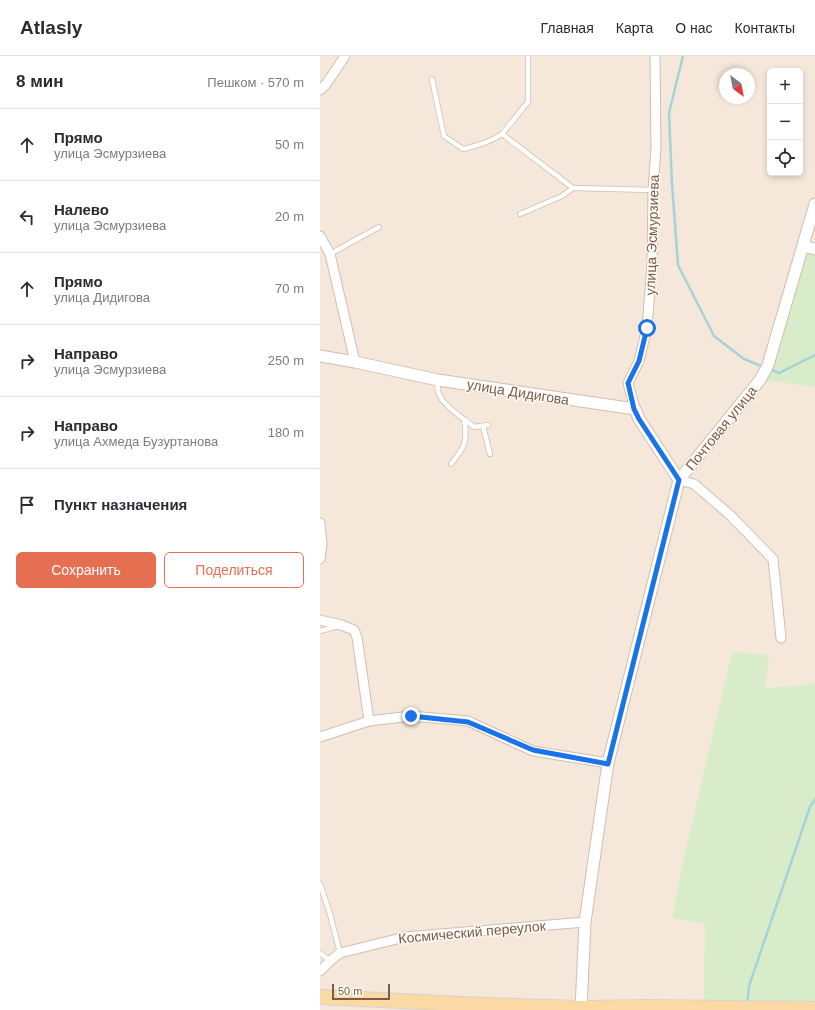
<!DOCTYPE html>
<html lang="ru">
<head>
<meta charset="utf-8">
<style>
	:root { --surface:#fff; --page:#f2f2f3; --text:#2b2b33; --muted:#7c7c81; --line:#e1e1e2; --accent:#e76f51 }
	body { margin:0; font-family:Helvetica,sans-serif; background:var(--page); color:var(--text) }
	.controls { position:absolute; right:12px; top:12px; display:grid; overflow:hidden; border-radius:6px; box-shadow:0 2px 6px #0003 }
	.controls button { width:36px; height:36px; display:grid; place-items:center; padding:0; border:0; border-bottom:1px solid var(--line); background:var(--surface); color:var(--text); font:20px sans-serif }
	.compass { position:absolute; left:399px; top:12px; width:36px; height:36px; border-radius:50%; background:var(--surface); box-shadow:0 2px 6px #0003; rotate:148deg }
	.scale { position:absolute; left:12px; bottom:10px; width:58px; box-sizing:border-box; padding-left:4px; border:2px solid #7a5c4d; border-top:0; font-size:11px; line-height:14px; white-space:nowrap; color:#7a5c4d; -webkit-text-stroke:3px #fffaf3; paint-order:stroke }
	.stop { position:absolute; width:12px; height:12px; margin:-9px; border:3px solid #1a73e8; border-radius:50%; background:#fff }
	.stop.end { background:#1a73e8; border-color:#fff; box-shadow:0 1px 4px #0008 }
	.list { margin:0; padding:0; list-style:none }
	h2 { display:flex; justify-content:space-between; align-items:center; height:52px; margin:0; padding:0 16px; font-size:17px }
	h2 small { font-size:13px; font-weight:400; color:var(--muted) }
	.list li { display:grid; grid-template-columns:26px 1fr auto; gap:12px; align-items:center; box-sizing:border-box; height:72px; padding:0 16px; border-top:1px solid var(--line) }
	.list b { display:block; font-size:15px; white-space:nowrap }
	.list p { margin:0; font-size:13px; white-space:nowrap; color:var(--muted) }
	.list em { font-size:13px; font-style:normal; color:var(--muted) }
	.actions { display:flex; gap:8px; padding:12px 16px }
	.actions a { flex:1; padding:9px 0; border:1px solid var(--accent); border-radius:6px; text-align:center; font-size:14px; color:var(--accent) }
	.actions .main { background:var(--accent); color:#fff }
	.icon { flex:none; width:22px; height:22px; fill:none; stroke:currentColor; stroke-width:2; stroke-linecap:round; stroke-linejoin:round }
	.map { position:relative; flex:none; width:495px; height:954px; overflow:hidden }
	header { display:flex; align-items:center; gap:24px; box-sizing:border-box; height:56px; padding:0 20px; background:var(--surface); border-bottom:1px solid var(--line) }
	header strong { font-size:19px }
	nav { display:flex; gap:22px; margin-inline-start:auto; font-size:14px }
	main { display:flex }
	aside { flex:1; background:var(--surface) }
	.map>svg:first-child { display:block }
	.residential { fill:#f5e8da; fill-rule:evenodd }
	.green { fill:#d8ecc9 }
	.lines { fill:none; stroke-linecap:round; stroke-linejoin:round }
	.stream { stroke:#a5d3da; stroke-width:2.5 }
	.service-casing { stroke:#d1beb0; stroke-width:6 }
	.minor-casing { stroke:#d1beb0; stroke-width:11 }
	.tertiary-casing { stroke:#d1beb0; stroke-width:13 }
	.primary-casing { stroke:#dad1cd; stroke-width:16 }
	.service { stroke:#fff; stroke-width:4.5 }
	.minor { stroke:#fff; stroke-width:9 }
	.tertiary { stroke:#fff; stroke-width:11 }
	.primary { stroke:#fbd9a5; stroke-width:14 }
	.route { stroke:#1a73e8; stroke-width:5 }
	.labels { text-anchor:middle; stroke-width:3; stroke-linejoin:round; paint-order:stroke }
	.street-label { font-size:14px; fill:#7a5c4d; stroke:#fffaf3 }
</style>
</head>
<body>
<header>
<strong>Atlasly</strong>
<nav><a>Главная</a><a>Карта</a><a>О нас</a><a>Контакты</a></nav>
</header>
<main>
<aside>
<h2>8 мин<small>Пешком · 570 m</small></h2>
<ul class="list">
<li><svg class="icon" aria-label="ahead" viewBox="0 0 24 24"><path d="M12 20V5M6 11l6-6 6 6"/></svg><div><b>Прямо</b><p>улица Эсмурзиева</p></div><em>50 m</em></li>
<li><svg class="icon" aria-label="left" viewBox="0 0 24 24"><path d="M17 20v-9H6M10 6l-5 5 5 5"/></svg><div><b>Налево</b><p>улица Эсмурзиева</p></div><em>20 m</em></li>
<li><svg class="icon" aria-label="ahead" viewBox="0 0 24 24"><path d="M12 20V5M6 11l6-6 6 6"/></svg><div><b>Прямо</b><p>улица Дидигова</p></div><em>70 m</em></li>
<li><svg class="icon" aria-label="right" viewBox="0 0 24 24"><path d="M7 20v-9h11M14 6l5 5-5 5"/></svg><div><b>Направо</b><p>улица Эсмурзиева</p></div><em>250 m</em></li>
<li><svg class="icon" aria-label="right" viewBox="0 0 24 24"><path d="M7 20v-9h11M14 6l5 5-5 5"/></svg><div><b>Направо</b><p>улица Ахмеда Бузуртанова</p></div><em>180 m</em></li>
<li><svg class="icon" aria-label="arrive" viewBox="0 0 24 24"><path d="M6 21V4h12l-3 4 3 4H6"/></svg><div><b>Пункт назначения</b></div></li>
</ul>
<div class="actions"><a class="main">Сохранить</a><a>Поделиться</a></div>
</aside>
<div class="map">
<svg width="495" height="954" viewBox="0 0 495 954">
	<rect width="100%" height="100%" fill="#fdf6ec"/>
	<!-- residential -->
	<path class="residential" d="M0,0H495V193L441,324L495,331V628L445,632L412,597L364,800L352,862L385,868L383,952L332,954H0ZM450,15H480V117H450ZM405,18H429V42H405Z"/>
	<!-- green -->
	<g class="green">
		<path d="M483,190L495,193V331L440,324Z"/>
		<path d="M412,596L449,599L445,632L495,628V953L383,952L385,868L352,862L364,800Z"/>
	</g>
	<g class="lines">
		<!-- stream -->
		<g class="stream">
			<path d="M363,0L349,57L352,128L358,209L394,280L424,303L444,311"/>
			<path d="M450,313L459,317L495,299"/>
			<path d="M427,949L429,930L490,751L495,743"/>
		</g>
		<defs>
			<g id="service">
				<path d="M112,23L124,80L143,93C157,90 170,86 182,78L253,132L333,134"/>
				<path d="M182,78L208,46V0"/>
				<path d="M200,158L242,140L253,132"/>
				<path d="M10,198L59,171"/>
				<path d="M118,325C118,328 117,332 118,335C120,348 143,362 154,371L168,369"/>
				<path d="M163,370L170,398"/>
				<path d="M131,408C145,391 148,385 144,363"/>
				<path d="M0,575L18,570"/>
				<path d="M0,828L10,858L20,897"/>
				<path d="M0,897L10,905"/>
			</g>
			<g id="minor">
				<path d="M0,34L7,27L25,0"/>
				<path d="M0,180L10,198L35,306"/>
				<path d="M315,353L308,327L319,305L327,272L332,209L333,134L336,91L335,0"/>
				<path d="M359,424L374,428L410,459L453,503L461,582"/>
				<path d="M0,467L2,488L0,503"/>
				<path d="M0,564L21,569L34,574L37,581L49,665"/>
				<path d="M0,681L49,665L91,660L148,665L213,695L288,707"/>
				<path d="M0,915L10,905L20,897L85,881L265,866"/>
			</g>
			<g id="tertiary">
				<path d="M483,190L495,193"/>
				<path d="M0,300L35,306L118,324L315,353L319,363L359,424"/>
				<path d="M261,954L265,866L288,707L359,424L440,324L448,309L495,148"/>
			</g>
			<path id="primary" d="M0,941L163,949L261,952L331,951L495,953"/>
		</defs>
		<!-- service casing -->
		<use href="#service" class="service-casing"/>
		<!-- minor casing -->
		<use href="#minor" class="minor-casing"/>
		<!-- tertiary casing -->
		<use href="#tertiary" class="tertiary-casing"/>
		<!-- primary casing -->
		<use href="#primary" class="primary-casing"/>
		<!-- service -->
		<use href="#service" class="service"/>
		<!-- minor -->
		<use href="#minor" class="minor"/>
		<!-- tertiary -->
		<use href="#tertiary" class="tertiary"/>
		<!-- primary -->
		<use href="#primary" class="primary"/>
	</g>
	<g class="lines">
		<!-- route -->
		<path class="route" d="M91,660L148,666L213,694L288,708L359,424L319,363L314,353L308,327L319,305L327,272"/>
	</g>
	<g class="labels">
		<!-- street labels -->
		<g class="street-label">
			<text transform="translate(332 179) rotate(-88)" y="5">улица Эсмурзиева</text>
			<text transform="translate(198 336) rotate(9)" y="5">улица Дидигова</text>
			<text transform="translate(401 372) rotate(-51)" y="5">Почтовая улица</text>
			<text transform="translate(152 876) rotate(-5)" y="5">Космический переулок</text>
		</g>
	</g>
</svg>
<div class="controls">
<button>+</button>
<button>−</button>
<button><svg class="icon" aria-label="locate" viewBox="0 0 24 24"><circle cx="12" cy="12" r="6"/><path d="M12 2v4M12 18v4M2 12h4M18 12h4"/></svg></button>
</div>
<svg class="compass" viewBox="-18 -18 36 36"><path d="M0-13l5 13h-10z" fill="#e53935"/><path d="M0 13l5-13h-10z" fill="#7c7c81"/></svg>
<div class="scale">50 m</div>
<div class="stop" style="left:327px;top:272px"></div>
<div class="stop end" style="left:91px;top:660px"></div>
</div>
</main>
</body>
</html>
